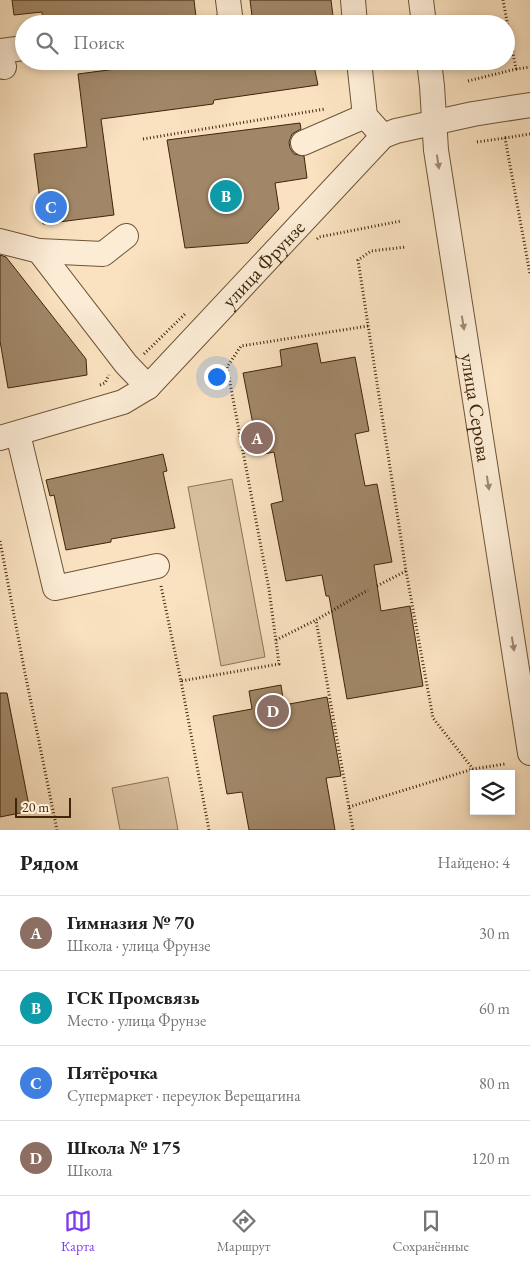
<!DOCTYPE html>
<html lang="ru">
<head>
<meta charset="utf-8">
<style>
	:root { --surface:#fff; --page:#f2f2f2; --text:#222; --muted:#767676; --line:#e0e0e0; --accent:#7c3aed }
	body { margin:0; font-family:"EB Garamond",serif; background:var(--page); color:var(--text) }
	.controls { position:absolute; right:15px; bottom:15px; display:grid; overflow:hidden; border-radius:0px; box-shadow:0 2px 8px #0003 }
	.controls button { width:45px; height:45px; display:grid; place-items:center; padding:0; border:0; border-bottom:1px solid var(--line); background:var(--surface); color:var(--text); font:25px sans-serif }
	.scale { position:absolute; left:15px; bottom:12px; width:56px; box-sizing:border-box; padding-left:5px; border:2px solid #402508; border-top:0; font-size:14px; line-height:18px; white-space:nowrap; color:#402508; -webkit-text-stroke:4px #fcecd6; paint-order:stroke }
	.you { position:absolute; left:216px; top:376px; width:18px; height:18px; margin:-12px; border:4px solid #fff; border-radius:50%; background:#1a73e8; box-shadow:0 0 0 8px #1a73e833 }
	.badge { display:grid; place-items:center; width:32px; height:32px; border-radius:50%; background:var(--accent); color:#fff; font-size:16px; font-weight:700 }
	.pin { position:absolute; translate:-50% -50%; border:2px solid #fff; box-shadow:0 1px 5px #0006 }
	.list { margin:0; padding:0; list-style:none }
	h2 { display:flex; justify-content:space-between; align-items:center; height:65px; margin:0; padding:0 20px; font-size:21px }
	h2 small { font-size:16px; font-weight:400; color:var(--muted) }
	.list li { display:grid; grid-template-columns:32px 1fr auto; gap:15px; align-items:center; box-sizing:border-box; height:75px; padding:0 20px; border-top:1px solid var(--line) }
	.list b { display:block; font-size:19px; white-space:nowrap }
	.list p { margin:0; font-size:16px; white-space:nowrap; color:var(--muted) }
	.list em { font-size:16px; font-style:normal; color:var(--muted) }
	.icon { flex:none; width:28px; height:28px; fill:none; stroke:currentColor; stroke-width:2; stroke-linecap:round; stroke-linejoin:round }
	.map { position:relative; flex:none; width:530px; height:830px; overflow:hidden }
	.search { position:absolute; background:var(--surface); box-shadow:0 2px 8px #0003; left:15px; right:15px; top:15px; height:55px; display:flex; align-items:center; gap:12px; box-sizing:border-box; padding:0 18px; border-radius:28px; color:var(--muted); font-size:19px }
	.sheet { height:365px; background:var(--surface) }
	nav { display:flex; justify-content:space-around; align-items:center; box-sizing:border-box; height:70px; border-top:1px solid var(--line); background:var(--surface); font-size:14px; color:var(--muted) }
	nav a { display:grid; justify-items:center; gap:2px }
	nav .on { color:var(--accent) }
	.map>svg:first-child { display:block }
	.green { fill:#dac2a1; stroke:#8d7454 }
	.building { fill:#a18768; stroke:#402508 }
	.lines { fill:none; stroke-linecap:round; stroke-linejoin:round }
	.minor-casing { stroke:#6e5436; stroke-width:26 }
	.path { stroke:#402508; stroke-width:3; stroke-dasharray:1 2.5; stroke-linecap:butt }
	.minor { stroke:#fcecd6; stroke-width:24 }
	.oneway { fill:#9e886f }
	.labels { text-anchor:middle; stroke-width:4; stroke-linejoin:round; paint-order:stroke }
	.street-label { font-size:20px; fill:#402508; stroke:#fcecd6 }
</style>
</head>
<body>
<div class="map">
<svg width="530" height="830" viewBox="0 0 530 830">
	<rect width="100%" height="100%" fill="#fae2c0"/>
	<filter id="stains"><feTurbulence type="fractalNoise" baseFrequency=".004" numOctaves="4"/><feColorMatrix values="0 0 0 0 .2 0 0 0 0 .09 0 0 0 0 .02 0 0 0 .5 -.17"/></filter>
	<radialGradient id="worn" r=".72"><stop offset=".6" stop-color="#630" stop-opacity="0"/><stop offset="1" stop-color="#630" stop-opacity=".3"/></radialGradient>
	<!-- green -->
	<g class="green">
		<path d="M232,479L265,657L221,666L188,487Z"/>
		<path d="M168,777L178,830H120L112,788Z"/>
	</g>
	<!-- building -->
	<g class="building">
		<path d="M12,0H194L196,17L139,24H43L42,12L14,15Z"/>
		<path d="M250,0H331L334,24H253Z"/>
		<path d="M176,61H313L318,85L214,100L213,104L101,119L114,215L43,224L34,154L87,147L78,74Z"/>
		<path d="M300,123L301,129L292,134L289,142L290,148L294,154L304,156L307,178L275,183L279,209L248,243L185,248L167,140Z"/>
		<path d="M0,255L6,257L86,359L87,375L8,388L0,341Z"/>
		<path d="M317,343L321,363L355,357L369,431L355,434L365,486L377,484L392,562L374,565L381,611L410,606L423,686L347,699L329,596H326L322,575L286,581L271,504L283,501L274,452L259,455L243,373L282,366L280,350Z"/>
		<path d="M163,454L167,471L163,472L175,528L111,539V542L66,550L54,495L50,496L46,480Z"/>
		<path d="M281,685L284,705L327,697L341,776L326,778L335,830H249L242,792L227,794L213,716L252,709L249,691Z"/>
		<path d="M0,693H7L30,811L0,817Z"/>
	</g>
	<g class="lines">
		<defs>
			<g id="minor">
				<path d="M353,0L355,24"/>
				<path d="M421,0L424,24"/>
				<path d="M225,24L231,23L228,0"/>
				<path d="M359,61L365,116L383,136"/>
				<path id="s1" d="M429,61L432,86L436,150L530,753"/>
				<path d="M4,67L0,51L24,48"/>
				<path d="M303,143L365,116"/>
				<path d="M0,241L39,251L126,364L148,387"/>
				<path d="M39,251L103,254L126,236"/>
				<path d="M18,434L55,588L157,566"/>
				<path id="s2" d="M0,438L123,402L148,387L383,136L396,131L473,114L530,105"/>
			</g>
		</defs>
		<!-- minor casing -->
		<use href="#minor" class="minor-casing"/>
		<!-- path -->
		<g class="path">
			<path d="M516,69L530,67"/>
			<path d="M468,81L516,69L503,0"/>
			<path d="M505,138L530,134"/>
			<path d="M143,139L325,109"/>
			<path d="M477,142L505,138L530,274"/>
			<path d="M317,239L319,237L401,221"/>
			<path d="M144,354L186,313"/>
			<path d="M100,385L105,383L109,375"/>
			<path d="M0,541L24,668L57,830"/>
			<path d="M406,571L433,718L473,769L505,764"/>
			<path d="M161,586L181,681L279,664L269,589L227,367L241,346L368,326"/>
			<path d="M377,586L406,571L358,260L371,251L406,247"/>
			<path d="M276,640L316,620"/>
			<path d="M181,681L209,830"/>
			<path d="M349,807L473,769"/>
			<path d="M353,830L316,620L368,590"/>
		</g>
		<!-- minor -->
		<use href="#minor" class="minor"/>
	</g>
	<!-- one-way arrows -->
	<defs><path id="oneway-solid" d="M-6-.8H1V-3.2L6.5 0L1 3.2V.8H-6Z" transform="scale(1.25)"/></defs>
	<g class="oneway">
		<use href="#oneway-solid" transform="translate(438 162) rotate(81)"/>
		<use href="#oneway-solid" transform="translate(463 323) rotate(81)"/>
		<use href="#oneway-solid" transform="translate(488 483) rotate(81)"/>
		<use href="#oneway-solid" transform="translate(513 644) rotate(81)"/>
	</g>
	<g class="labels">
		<!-- street labels -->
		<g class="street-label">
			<text dy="7" stroke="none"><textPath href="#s2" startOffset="326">улица Фрунзе</textPath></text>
			<text dy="7" stroke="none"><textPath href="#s1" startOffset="350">улица Серова</textPath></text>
		</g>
	</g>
	<rect width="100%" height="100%" filter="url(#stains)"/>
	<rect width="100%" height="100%" fill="url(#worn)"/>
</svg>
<div class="controls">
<button><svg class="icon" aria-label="layers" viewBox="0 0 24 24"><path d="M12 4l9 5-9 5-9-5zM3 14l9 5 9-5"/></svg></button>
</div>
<div class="scale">20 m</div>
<div class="you"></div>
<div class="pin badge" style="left:257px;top:438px;background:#8d6e63">A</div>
<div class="pin badge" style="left:226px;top:196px;background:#0f9aa8">B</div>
<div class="pin badge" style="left:51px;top:207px;background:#3f7fe0">C</div>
<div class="pin badge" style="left:273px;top:711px;background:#8d6e63">D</div>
<div class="search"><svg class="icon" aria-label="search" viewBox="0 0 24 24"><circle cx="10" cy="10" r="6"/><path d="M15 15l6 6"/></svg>Поиск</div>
</div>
<section class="sheet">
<h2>Рядом<small>Найдено: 4</small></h2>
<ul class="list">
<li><span class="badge" style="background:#8d6e63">A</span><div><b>Гимназия № 70</b><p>Школа · улица Фрунзе</p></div><em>30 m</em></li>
<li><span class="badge" style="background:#0f9aa8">B</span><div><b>ГСК Промсвязь</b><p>Место · улица Фрунзе</p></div><em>60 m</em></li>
<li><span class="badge" style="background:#3f7fe0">C</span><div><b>Пятёрочка</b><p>Супермаркет · переулок Верещагина</p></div><em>80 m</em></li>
<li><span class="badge" style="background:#8d6e63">D</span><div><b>Школа № 175</b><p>Школа</p></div><em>120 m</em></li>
</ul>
</section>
<nav>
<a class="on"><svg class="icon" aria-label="map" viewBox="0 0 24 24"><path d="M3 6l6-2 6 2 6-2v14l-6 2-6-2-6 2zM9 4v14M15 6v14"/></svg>Карта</a>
<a><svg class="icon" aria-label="directions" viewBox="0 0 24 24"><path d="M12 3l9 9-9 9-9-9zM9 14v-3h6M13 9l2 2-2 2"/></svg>Маршрут</a>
<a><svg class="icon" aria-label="saved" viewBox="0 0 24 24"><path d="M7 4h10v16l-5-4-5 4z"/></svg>Сохранённые</a>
</nav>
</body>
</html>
